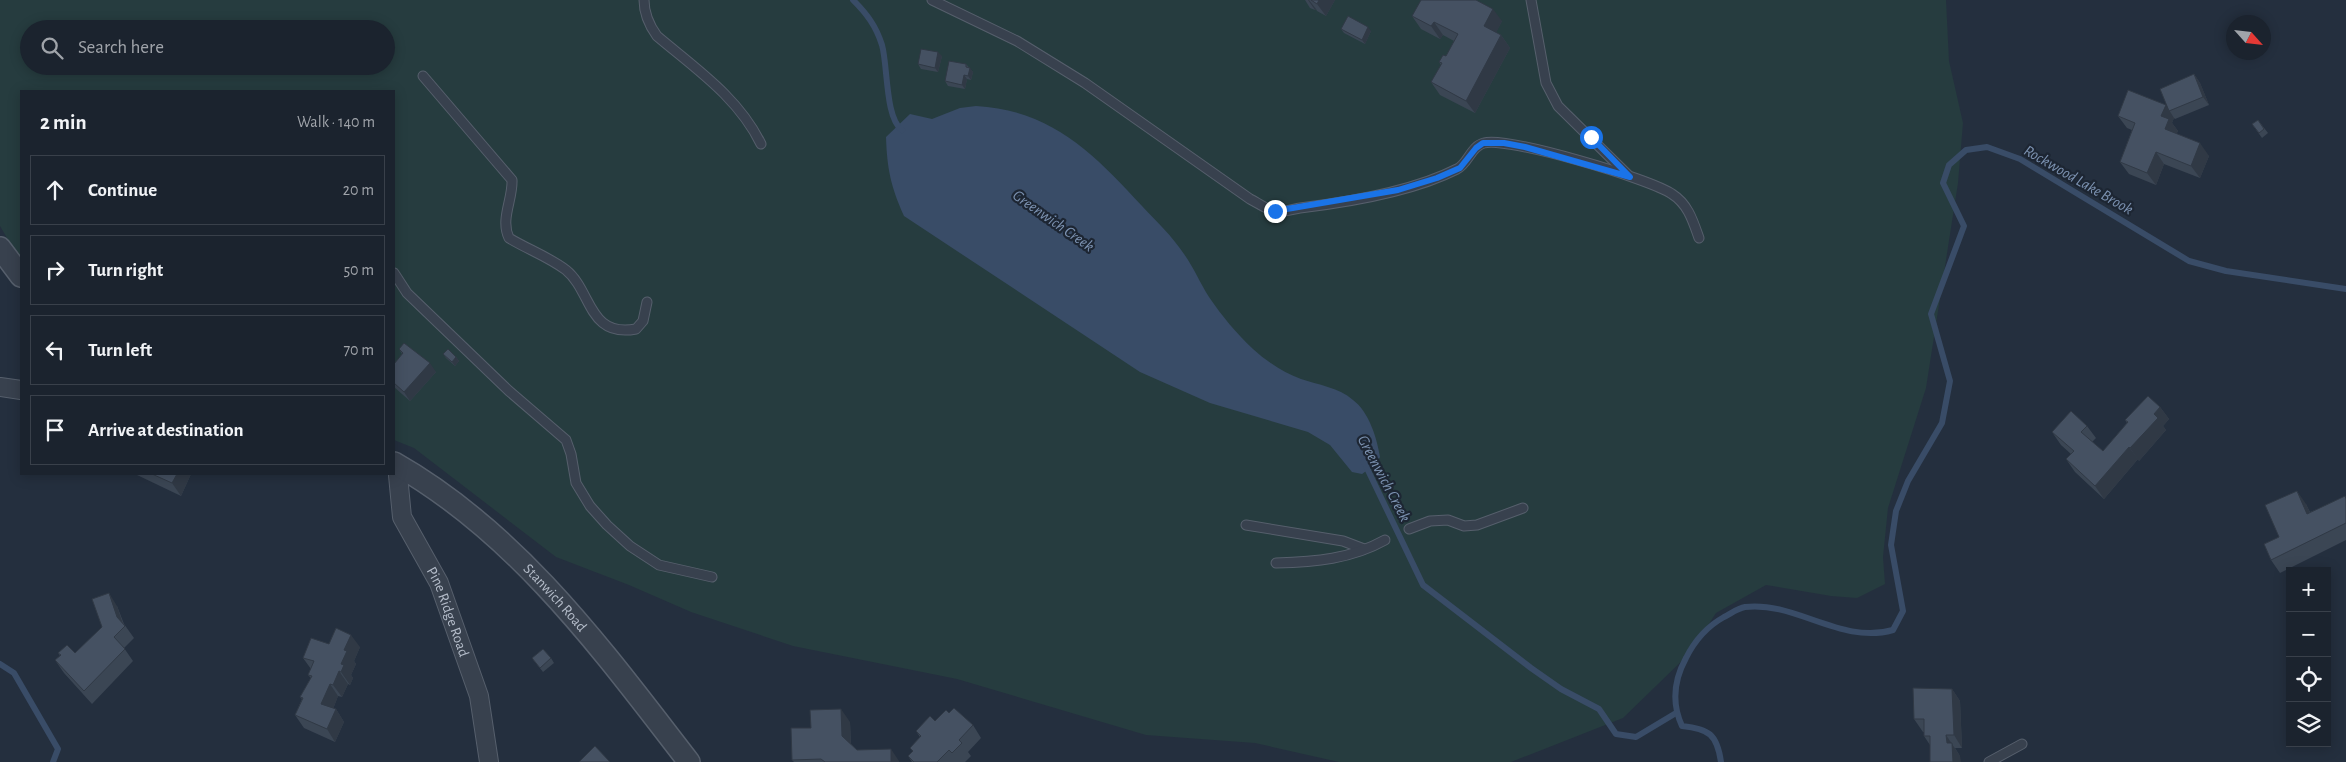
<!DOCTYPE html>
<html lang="en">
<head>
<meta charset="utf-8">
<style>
	:root { --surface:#1b232e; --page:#282f3a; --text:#f1f3f6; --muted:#a0a4aa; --line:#39404a }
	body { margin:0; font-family:"Alegreya Sans",sans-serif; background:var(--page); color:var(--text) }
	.controls { position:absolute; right:15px; bottom:15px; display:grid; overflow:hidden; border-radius:0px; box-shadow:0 2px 12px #0003 }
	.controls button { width:45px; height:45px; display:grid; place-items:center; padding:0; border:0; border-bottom:1px solid var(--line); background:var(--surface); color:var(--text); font:25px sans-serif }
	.compass { position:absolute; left:2226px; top:15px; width:45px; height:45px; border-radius:50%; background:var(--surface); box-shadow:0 2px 12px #0003; rotate:117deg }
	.stop { position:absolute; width:15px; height:15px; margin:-11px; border:4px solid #1a73e8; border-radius:50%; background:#fff }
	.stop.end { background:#1a73e8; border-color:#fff; box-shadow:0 1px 5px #0008 }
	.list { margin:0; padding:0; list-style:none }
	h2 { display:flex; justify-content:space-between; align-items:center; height:65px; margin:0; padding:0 20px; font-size:21px }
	h2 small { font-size:16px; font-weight:400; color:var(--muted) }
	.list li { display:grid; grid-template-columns:32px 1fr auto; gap:15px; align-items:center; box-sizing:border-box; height:70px; margin:0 10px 10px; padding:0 10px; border:1px solid var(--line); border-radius:0px }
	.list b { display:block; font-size:19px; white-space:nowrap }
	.list em { font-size:16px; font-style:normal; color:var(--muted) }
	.icon { flex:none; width:28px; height:28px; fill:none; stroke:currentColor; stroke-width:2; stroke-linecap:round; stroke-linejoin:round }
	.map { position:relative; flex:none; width:2346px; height:762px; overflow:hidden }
	.search { position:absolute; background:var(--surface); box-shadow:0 2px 12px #0003; left:20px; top:20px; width:375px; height:55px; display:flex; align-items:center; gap:12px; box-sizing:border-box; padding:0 18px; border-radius:28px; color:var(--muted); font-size:19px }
	.panel { position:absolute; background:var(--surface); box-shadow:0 2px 12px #0003; left:20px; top:90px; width:375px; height:385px; border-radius:0px }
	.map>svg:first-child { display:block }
	.green { fill:#263c3f; fill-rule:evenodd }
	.water { fill:#394c67 }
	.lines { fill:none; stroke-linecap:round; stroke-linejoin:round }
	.stream { stroke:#394c67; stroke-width:6 }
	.service-casing { stroke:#565f6c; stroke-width:11 }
	.minor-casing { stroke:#565f6c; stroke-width:20 }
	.tertiary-casing { stroke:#565f6c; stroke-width:24 }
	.service { stroke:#38414e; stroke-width:9 }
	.minor { stroke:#38414e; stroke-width:18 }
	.tertiary { stroke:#38414e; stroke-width:21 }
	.wall { fill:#3b4654 }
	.shaded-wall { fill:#303945 }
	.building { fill:#455162; stroke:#303945 }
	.route { stroke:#1a73e8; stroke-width:6 }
	.labels { text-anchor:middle; stroke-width:4.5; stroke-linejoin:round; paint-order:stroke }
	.street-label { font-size:15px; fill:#b4bcc9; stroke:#1d2633 }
	.water-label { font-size:16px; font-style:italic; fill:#7c92b1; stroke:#1d2633 }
</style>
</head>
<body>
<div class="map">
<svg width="2346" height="762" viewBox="0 0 2346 762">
	<rect width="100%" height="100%" fill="#242f3e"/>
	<!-- green -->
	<path class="green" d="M0,0H1946L1949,61L1963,123L1958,183L1926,388L1888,508L1883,557L1885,584L1857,598L1831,596L1766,585L1716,613L1690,653L1623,718L1511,762H1339L1255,743L1146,735L957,679L793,646L691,612L629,585L556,557L414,448L394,440V91H21V262L0,226ZM29,29H386V66H29Z"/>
	<!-- water -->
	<path class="water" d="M976,106C1052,110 1094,154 1142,206C1157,222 1172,236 1184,254C1194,268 1200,283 1209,297C1222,316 1236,333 1253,349C1266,361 1284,373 1301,379C1318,385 1338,387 1353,400C1369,412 1377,438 1380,457L1376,464L1362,474L1352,472L1330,445L1308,432L1210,403L1140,372L904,216C891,187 887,169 886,137L910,114L932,119L960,108Z"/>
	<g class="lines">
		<!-- stream -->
		<g class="stream">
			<path d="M853,0C867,14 876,26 882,45C888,66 885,118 902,130"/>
			<path d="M1364,462L1423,585L1531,668L1561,689L1599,709L1616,734L1636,737L1676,713"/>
			<path d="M0,664L14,673L58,749L53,762"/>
			<path d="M1721,762C1717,734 1709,729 1682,726C1671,702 1674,680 1686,658C1695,640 1706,627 1724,617C1730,614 1738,608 1745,607C1796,601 1841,645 1893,630L1903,611L1891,545L1896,511L1908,481L1942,423L1950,381L1931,314L1964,226L1943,183L1949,165L1966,150L1987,147L2020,159L2189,261L2226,271L2346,289"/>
		</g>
		<defs>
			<g id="service">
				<path d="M644,0C644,14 649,25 657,36C696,69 738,97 761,144"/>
				<path d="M932,0L1017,41L1085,83L1250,199C1258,203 1266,209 1274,211C1281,213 1293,209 1300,208C1350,202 1412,192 1457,169C1468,164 1471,146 1484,143C1506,136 1651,179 1672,194C1688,204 1693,221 1699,238"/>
				<path d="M1531,0L1546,83L1558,106L1628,175"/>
				<path d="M423,76L512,180C513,199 500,219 509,238C527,249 549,257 566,270C592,291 588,338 636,329L643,321L647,302"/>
				<path d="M394,273L407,293L509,391L566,440L571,454L576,483L590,506L607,525L630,546L659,565L712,577"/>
				<path d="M1246,525L1343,541L1364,549"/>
				<path d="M1409,529L1430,521L1448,520L1464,526L1477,525L1523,508"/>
				<path d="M1276,563C1315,562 1351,559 1385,540"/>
				<path d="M1989,762L2022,744"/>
			</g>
			<g id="minor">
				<path d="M0,387L21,390"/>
				<path id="s1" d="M397,465L402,517L439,583L479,696L489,762"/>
			</g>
			<g id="tertiary">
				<path d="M0,248L21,276"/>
				<path id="s2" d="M394,463C519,534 603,651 689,762"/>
			</g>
		</defs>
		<!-- service casing -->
		<use href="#service" class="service-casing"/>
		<!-- minor casing -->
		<use href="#minor" class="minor-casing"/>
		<!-- tertiary casing -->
		<use href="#tertiary" class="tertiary-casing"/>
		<!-- service -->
		<use href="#service" class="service"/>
		<!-- minor -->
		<use href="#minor" class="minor"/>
		<!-- tertiary -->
		<use href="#tertiary" class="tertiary"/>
	</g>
	<!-- wall -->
	<g class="wall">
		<path d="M1305,0H1335L1326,16L1317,11L1316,9L1315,10L1310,8Z"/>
		<path d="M1412,16L1502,21L1496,32L1501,35L1510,48L1475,113L1440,95L1431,82L1441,65L1439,62L1446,56L1454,41L1443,35L1440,39L1421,29Z"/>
		<path d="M1341,29L1371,31L1365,44L1344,33Z"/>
		<path d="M942,56L938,72L921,69L918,64Z"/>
		<path d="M966,64L973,72L971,80L967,79L965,89L948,86L945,81Z"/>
		<path d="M2194,74L2200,83L2209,105L2175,119L2174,118L2172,123L2178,131L2176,134L2209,156L2200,178L2164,164L2156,185L2129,174L2120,162L2132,130L2127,128L2118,116L2169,110Z"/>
		<path d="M2258,120L2268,133L2262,138L2252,124Z"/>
		<path d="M399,349L436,372L410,401L394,387V364L402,354Z"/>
		<path d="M443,354L456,357L459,361L455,366L446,358Z"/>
		<path d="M2160,407L2169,419L2163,426L2166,430L2139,461L2138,459L2104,499L2075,472L2066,459L2071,454L2061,445L2052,432L2087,426L2096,438L2092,442L2103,451L2127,423L2125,420Z"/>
		<path d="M135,474H191L181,496Z"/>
		<path d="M2346,498V540L2280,573L2271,560L2279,537L2306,504L2310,512Z"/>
		<path d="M117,606L124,624L134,638L124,648L133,661L92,704L64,673L55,660L60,656L58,653H75L102,627Z"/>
		<path d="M329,644L360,647L354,661L356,664L351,675L353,678L350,685L348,684L342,697L338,696L333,709H336L344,722L335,742L304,728L295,715L302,699L300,697L311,678L308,675L311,669L303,658Z"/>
		<path d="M532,658H551L554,663L543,672Z"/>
		<path d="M1952,689L1960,701L1962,748H1955L1960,756L1930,745L1924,736V732H1923L1914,719Z"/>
		<path d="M949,713L973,725L981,738L968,752L971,756L965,762H912L908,756L913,752L910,748L920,737L916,731Z"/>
		<path d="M850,722L851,744L857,750L899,762H794L792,760L811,728Z"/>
	</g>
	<!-- shaded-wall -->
	<g class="shaded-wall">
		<path d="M1308,0H1309L1316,9L1315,10Z"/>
		<path d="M1319,0H1335L1326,16L1317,4Z"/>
		<path d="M1493,9L1502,21L1493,39L1484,26Z"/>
		<path d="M1434,22L1443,35L1440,39L1431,26Z"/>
		<path d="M1368,27L1371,31L1365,44L1362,40Z"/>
		<path d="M1501,35L1510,48L1475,113L1466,101Z"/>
		<path d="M938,52L942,56L938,72L935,68Z"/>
		<path d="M970,68L973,72L971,80L968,76Z"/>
		<path d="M2194,74L2200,83L2209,105L2203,97Z"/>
		<path d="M964,75L967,79L965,89L962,85Z"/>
		<path d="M2166,105L2174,118L2172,123L2178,131L2173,142L2165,129L2161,116Z"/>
		<path d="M2200,143L2209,156L2200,178L2191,166Z"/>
		<path d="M2156,152L2164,164L2156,185L2147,173Z"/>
		<path d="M456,357L459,361L455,366L452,362Z"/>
		<path d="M430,363L436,372L410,401L404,392Z"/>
		<path d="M2160,407L2169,419L2163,426L2166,430L2139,461L2130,448L2154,414Z"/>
		<path d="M2129,447L2138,459L2104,499L2095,486Z"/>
		<path d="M177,474H191L181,496L172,483Z"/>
		<path d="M2297,491L2306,504L2316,526L2307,514Z"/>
		<path d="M109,593L117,606L124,627L117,617Z"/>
		<path d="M351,635L360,647L354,661L356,664L351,675L353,678L350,685L341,672V664L344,650Z"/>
		<path d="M339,671L348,684L342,697L333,685Z"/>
		<path d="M330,684L338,696L330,717L321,704Z"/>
		<path d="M1952,689L1960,701L1962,748L1954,735Z"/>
		<path d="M336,709L344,722L335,742L327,729Z"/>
		<path d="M841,709L850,722L851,748L842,736Z"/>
		<path d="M1946,735L1960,756L1961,762H1953L1947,743Z"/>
		<path d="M891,749L899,761V762H891Z"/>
	</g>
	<!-- building -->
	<g class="building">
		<path d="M1311,0H1319L1317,4Z"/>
		<path d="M1421,0H1476L1493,9L1484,26L1501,35L1466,101L1431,82L1442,63L1439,62L1443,55L1446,56L1458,34L1434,22L1431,26L1412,16Z"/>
		<path d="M1348,16L1368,27L1362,40L1341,29Z"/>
		<path d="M921,49L938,52L935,68L918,64Z"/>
		<path d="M949,61L966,64V67L970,68L968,76L964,75L962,85L945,81Z"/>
		<path d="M2194,74L2203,97L2169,111L2160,89Z"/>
		<path d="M2128,90L2166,105L2161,116L2169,119L2165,129L2200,143L2191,166L2156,152L2147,173L2120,162L2135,123L2118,116Z"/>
		<path d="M2258,120L2264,129L2259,133L2252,124Z"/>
		<path d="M404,343L430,363L404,392L394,383V364L403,353L399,349Z"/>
		<path d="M448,349L456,357L452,362L443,354Z"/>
		<path d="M2148,396L2160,407L2154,414L2158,418L2130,448L2129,447L2095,486L2066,459L2074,451L2052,432L2071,411L2087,426L2081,432L2103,451L2128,422L2125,420Z"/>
		<path d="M152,474H177L172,483Z"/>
		<path d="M2297,491L2307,514L2345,496L2346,499V523L2271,560L2264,544L2279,537L2265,505Z"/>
		<path d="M109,593L117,617L125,626L114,637L125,649L84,691L55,660L61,655L58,653L67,645L75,653L102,627L92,599Z"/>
		<path d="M336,628L351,635L344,650L347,651L341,664L344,665L341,672L339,671L333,685L330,684L321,704L336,709L327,729L295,715L303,698L300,697L312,676L308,675L314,661L303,658L311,638L329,644Z"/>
		<path d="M543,649L551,658L540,668L532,658Z"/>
		<path d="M1913,688L1952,689L1954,735H1946L1947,743H1952L1953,762H1930V736H1924V719H1914Z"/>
		<path d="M954,708L973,725L959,740L962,743L952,753L949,750L937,762H914L908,756L913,751L910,748L921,736L916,731L930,716L935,721L946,710L949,713Z"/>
		<path d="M841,709L842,736L857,750L891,749V762H825L821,759L792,760L791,728H811L810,710Z"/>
		<path d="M595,746L610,762H579Z"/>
	</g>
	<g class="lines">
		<!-- route -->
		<path class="route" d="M1275,211L1398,190L1437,178L1460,168L1476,148L1483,143H1504L1525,147L1630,177L1591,137"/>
	</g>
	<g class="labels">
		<!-- street labels -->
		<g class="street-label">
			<text dy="5" stroke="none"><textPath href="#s2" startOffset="211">Stanwich Road</textPath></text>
			<text dy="5" stroke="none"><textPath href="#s1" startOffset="158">Pine Ridge Road</textPath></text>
		</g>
		<!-- water labels -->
		<g class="water-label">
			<text transform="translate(2079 179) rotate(30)" y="6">Rockwood Lake Brook</text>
			<text transform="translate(1054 220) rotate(35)" y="6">Greenwich Creek</text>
			<text transform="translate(1385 478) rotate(62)" y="6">Greenwich Creek</text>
		</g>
	</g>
</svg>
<div class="controls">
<button>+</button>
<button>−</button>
<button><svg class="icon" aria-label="locate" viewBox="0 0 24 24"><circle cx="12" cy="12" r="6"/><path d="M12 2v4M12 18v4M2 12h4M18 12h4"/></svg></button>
<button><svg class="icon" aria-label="layers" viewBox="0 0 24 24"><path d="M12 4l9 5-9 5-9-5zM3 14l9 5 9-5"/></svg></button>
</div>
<svg class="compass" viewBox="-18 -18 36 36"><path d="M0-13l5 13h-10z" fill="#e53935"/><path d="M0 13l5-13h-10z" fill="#a0a4aa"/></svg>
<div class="stop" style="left:1591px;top:137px"></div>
<div class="stop end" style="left:1275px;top:211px"></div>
<div class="search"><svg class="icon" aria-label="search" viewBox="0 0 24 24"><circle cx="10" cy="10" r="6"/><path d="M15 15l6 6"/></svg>Search here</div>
<section class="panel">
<h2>2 min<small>Walk · 140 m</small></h2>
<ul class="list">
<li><svg class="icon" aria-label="ahead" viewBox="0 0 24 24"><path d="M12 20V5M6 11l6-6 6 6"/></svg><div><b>Continue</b></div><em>20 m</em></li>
<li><svg class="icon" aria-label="right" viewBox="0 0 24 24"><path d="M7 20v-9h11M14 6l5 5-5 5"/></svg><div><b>Turn right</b></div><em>50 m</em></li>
<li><svg class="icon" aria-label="left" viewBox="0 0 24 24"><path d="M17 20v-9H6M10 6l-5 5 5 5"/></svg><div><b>Turn left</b></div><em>70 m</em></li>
<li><svg class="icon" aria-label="arrive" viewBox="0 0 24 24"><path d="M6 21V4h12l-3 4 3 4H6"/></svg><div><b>Arrive at destination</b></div></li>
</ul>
</section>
</div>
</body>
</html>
